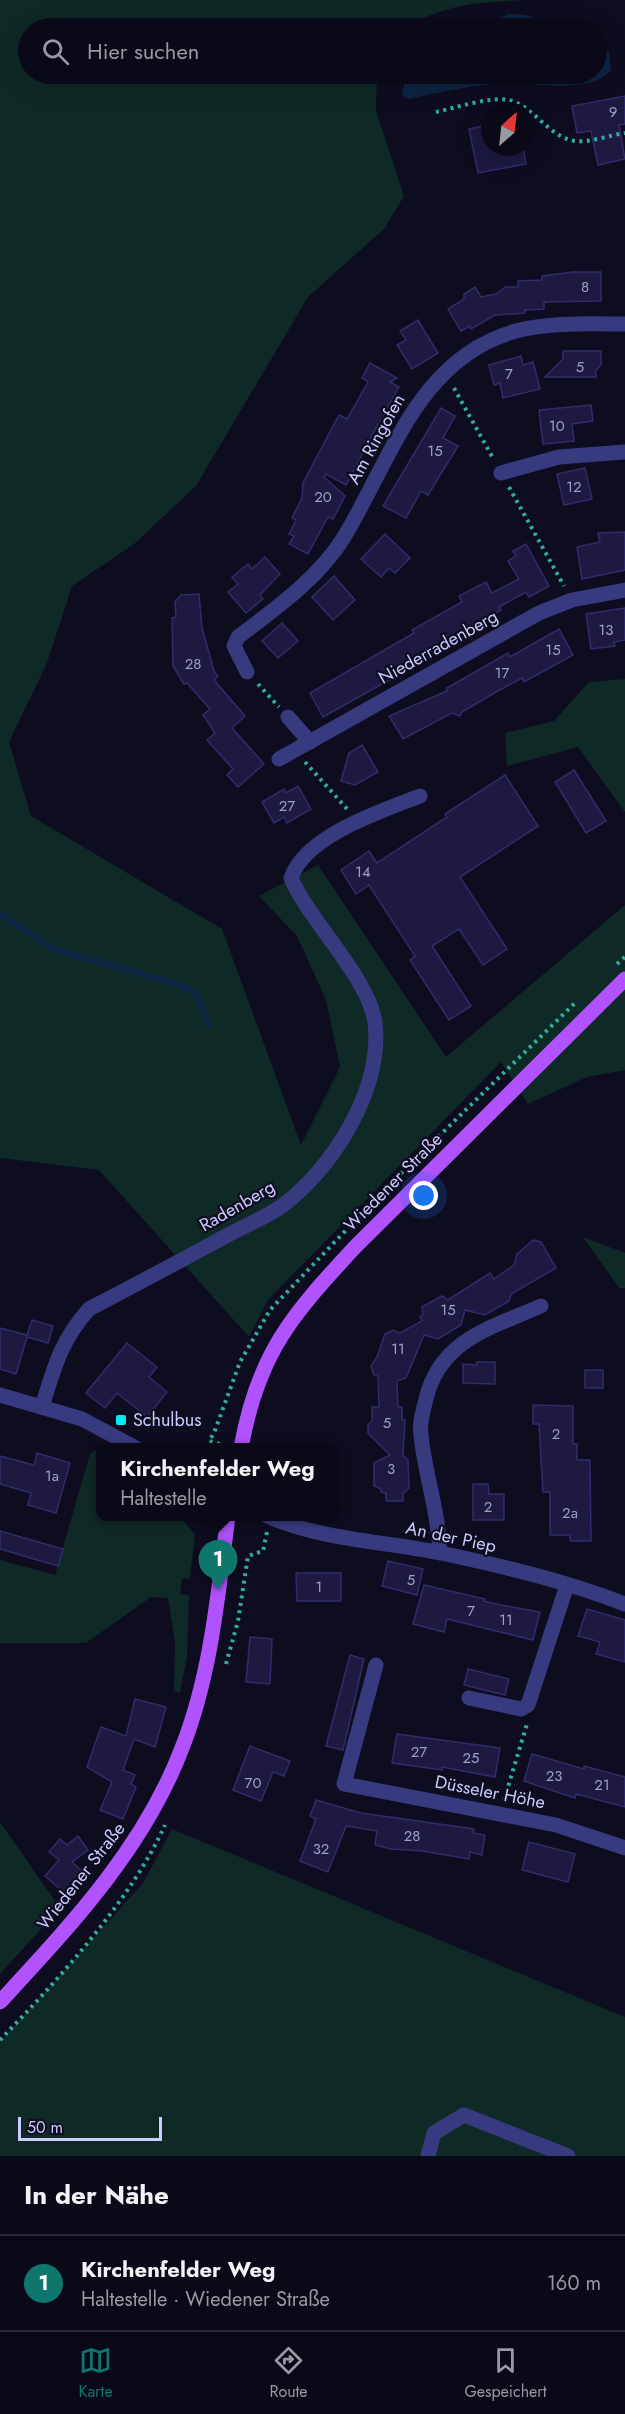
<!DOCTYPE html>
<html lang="de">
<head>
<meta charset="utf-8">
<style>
	:root { --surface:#0a0917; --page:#181724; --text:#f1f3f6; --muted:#999aa1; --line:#2a2a36; --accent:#0f766e }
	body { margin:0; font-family:Jost,sans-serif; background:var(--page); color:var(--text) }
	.compass { position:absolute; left:481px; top:102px; width:54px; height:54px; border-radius:50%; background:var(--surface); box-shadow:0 6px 24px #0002; rotate:27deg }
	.scale { position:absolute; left:18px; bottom:15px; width:144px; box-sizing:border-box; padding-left:6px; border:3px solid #cccaff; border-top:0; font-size:16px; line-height:21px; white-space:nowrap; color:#cccaff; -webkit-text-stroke:4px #0e0c1f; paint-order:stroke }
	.you { position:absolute; left:424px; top:1196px; width:21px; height:21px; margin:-15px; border:4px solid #fff; border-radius:50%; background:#1a73e8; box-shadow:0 0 0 9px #1a73e833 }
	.badge { display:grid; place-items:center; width:39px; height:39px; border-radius:50%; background:var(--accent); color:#fff; font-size:20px; font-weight:700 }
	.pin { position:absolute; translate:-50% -50px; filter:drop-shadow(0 2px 3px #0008) }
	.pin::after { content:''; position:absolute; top:32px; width:21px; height:18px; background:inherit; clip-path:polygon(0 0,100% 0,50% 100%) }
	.popup { position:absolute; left:96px; top:1443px; width:243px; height:78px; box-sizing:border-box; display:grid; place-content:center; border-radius:12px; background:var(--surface); filter:drop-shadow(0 2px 4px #0005); font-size:20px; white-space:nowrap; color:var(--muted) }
	.popup b { font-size:22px; color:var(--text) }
	.popup::after { content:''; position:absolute; left:50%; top:100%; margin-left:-12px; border:12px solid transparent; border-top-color:var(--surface) }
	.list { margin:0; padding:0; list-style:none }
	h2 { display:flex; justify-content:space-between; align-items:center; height:78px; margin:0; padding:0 24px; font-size:26px }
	h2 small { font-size:20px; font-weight:400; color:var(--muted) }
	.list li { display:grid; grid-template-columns:39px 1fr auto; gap:18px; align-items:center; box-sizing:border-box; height:96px; padding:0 24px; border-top:2px solid var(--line) }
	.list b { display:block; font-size:22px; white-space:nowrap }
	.list p { margin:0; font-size:20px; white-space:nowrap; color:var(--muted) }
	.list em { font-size:20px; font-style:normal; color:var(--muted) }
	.icon { flex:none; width:33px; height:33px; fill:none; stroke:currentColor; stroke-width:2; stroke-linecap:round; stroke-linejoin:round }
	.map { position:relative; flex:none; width:625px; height:2156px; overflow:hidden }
	.search { position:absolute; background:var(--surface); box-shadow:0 6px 24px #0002; left:18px; right:18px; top:18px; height:66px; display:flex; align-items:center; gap:15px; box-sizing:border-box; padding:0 21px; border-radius:33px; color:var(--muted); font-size:22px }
	.sheet { height:174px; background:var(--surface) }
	nav { display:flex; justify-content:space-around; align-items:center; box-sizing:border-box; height:84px; border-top:2px solid var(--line); background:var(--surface); font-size:16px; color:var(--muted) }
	nav a { display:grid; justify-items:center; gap:3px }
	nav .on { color:var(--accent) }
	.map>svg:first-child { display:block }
	.green { fill:#0f2926 }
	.water { fill:#0c2543 }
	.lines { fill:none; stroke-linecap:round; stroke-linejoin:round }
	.stream { stroke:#0c2543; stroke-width:6 }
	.building { fill:#1d1940; stroke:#322b6c; stroke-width:1.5 }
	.path { stroke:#2eaf9d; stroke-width:4; stroke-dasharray:3 4.5; stroke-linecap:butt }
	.minor { stroke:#373a7e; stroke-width:15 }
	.major { stroke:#b052fe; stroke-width:15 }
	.poi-dot { fill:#01eef4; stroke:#0e0c1f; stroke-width:2 }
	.labels { text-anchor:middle; stroke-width:4.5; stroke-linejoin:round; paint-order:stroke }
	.number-label { font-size:15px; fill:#a09ecf }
	.street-label { font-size:18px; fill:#cccaff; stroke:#0e0c1f }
	.poi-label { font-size:18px; fill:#cccaff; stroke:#0e0c1f; text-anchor:start }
</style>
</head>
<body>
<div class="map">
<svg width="625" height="2156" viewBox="0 0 625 2156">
	<rect width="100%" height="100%" fill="#0e0c1f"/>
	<!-- green -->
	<g class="green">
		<path d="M0,0H527C484,2 442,4 406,28H28V74H377L376,111L404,196L384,229L308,297L196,486L134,544L72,586L47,663L9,742L31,816L222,929L301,1145L340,1067L326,1000L297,936L259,896L318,865L446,1057L625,905V1070L587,1077L528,1104L501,1062L268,1300L249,1337L99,1170L0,1158Z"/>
		<path d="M625,679V812L578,747L507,766L505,733L554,721L589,682Z"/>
		<path d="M583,1237L625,1253V1288H619Z"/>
		<path d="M101,1448V1516L181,1517L195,1535L190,1578L182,1579L180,1594L189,1595L187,1657L180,1693L174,1691L175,1642L168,1598L151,1597L86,1643H0V1560L55,1575L90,1454Z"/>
		<path d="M0,1822L60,1908L0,1974Z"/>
		<path d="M172,1829L625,2017V2156H0V2042L143,1883Z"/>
	</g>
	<!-- water -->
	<g class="water">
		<path d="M508,14L525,15L567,28H482Z"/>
		<path d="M597,41L609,52L611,70C591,95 533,82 505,83C474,85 439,92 409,99L402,95L406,74H596Z"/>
	</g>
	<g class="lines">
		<!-- stream -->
		<path class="stream" d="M0,914L54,949L180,985L197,994L209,1025"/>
	</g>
	<!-- building -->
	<g class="building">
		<path d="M625,96V124L619,125L625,159L598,165L591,131L577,133L572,106Z"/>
		<path d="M487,125L490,147H523L526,164L478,173L469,129Z"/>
		<path d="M573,272H601V301L544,302V309L525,310V313L495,315L471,329L470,326L461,331L448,309L464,299V294L475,287L481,297L496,294L506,287H518V281L542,280V276Z"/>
		<path d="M418,320L438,353L412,369L397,345L406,340L400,331Z"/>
		<path d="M563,351H601V365L596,370V377H545L563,359Z"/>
		<path d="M521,356L523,365L533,362L540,389L503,398L500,383L494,385L489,365Z"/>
		<path d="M370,363L397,378L390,382L399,387L386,410L389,413L382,426L378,424L346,485L326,474L324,477L345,496L333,519L328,517L308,554L289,544L294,536L289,534L296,520L292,518L302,498L303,483L339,415L347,419L368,382L362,378Z"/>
		<path d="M591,405L593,421L572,424L574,441L543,444L539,410Z"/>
		<path d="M441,408L455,416L443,438L458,446L428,495L421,491L406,518L383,506Z"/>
		<path d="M585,468L592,499L564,505L557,474Z"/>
		<path d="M625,532V570L582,579L577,547L600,542L598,533Z"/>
		<path d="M385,534L410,558L395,573L389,568L381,577L361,559Z"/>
		<path d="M526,544L549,586L529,597L526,592L499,607L501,610L451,637L454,644L323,717L310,693L414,633L412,630L462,602L459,596L486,582L492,593L519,579L508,561L516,556L513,551Z"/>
		<path d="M265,557L280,574L260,595L263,599L246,613L228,592L238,584L232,577L248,564L252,569Z"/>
		<path d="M334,576L355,600L333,620L312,597Z"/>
		<path d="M199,594L202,628L214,671L218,676L214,680L245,716L232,728L264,764L238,787L227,775L233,769L207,740L215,733L203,715L210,709L187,683L184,684L173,666L172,618L176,617L175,602L181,595Z"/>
		<path d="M625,608V640L614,642L615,646L591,649L586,614Z"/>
		<path d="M282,623L298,641L278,658L262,641Z"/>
		<path d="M559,629L573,655L524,682L522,678L496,692L462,712L460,716L452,713L403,739L389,716L447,691V688L508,653L510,657Z"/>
		<path d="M362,745L378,772L355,785L341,781L349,753Z"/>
		<path d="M574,770L606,821L586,833L555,782Z"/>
		<path d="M505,775L538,826L460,877L507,949L483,965L459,929L432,946L471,1006L449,1020L410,960L415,956L369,885L356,894L341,870L369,851L377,863L447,817L445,814Z"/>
		<path d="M298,786L311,809L287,823L284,817L274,823L262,802L284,789L286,793Z"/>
		<path d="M533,1240L541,1242L556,1268L511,1294L509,1301L485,1315L465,1310L461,1325L438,1339L424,1335L406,1378L397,1381L398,1407H402V1420H405L403,1455L408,1460L409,1488L403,1494V1501H386V1493L381,1492V1489L374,1486V1463L390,1455L368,1433V1425L372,1421V1407H379L378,1376L374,1375L371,1366L377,1357L385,1334L393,1330L400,1333L422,1321L420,1317L423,1315L422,1307L442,1296L448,1300L490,1273L494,1279L514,1265L517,1254Z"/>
		<path d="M32,1320L53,1326L48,1343L27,1337L16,1374L0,1369V1328L27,1335Z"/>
		<path d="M127,1343L157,1367L149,1377L167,1392L147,1417L117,1393L105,1408L86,1393Z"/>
		<path d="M477,1362H495V1384L463,1383V1364L477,1365Z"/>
		<rect x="585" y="1370" width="18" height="18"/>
		<path d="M533,1405L573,1406V1444H577V1460H590L591,1541H570V1535H550V1492H543L539,1424H533Z"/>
		<path d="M37,1453L70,1463L56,1513L28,1505L31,1493L0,1484V1456L34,1465Z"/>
		<path d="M473,1484H488L489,1494H504V1520H473Z"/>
		<path d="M0,1531L63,1549L58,1566L0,1549Z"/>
		<path d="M388,1561L423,1569L417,1595L382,1586Z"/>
		<path d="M296,1573H341V1601H297Z"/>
		<path d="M424,1585L485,1599L484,1601L501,1605L540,1612L533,1640L447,1619L444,1632L413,1624Z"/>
		<path d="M587,1609L625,1620V1662L596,1654L600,1642L578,1636Z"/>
		<path d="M250,1637L272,1639L270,1684L246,1682Z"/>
		<path d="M350,1655L364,1659L343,1750L326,1746Z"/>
		<path d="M468,1669L509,1679L505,1695L464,1685Z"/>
		<path d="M135,1699L166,1707L155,1747L134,1739L123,1770L135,1775L131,1784L136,1787L123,1819L100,1810L112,1782L87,1767L101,1727L126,1736Z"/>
		<path d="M397,1734L500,1748L495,1777L442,1767V1770L392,1763Z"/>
		<path d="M250,1746L290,1761L284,1776L273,1772L261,1801L233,1790Z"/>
		<path d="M532,1754L584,1769V1766L625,1777V1807L576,1794L575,1798L524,1781Z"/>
		<path d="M316,1800L361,1813L474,1829L473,1833L485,1835L482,1855L470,1852L469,1859L422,1851L391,1849L375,1845L377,1831L346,1826L328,1872L300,1861L316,1819L310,1816Z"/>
		<path d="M78,1836L88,1850L72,1862L84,1873L66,1894L45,1876L59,1860L49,1852L60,1839L67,1845Z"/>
		<path d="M529,1842L575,1854L568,1882L522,1870Z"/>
	</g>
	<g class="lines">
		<!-- path -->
		<g class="path">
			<path d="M436,112C455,108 491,96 509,100C534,106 548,137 575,141C589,143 610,135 625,133"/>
			<path d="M454,388L494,460"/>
			<path d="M509,487L564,586"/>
			<path d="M258,684L279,707"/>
			<path d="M305,762L348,810"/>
			<path d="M617,964L625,957"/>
			<path d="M227,1446L209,1441L214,1433L240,1362L270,1310L387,1187L576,1002"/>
			<path d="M226,1664L238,1621L248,1556L263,1551L267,1532"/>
			<path d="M504,1800L527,1724"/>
			<path d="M0,2040C58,1980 131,1900 165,1825"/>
		</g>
		<!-- minor -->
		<g class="minor">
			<path d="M501,473L559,457L625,452"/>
			<path d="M247,672L234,646L238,637C275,609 319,578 344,537C391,460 418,358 516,331C550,322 590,324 625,324"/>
			<path d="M288,717L310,742"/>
			<path d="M279,759L539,613L572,600L625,590"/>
			<path d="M0,1395L82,1419L136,1448"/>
			<path d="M42,1407C54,1368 61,1340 89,1309C135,1285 180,1261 226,1236C244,1226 265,1218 282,1206C333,1168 383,1089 375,1022C368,977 310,922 291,878C305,836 381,811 420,796"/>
			<path d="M267,1516C322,1540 382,1541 441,1553C502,1566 566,1581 625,1604"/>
			<path d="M440,1553C439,1513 425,1475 421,1435C419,1424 423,1411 426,1399C440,1340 491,1328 541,1306"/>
			<path d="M376,1665L344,1784L556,1825L625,1848"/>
			<path d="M469,1698L521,1709L528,1705L567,1585"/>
			<path d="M428,2156L434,2133L464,2115L568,2156"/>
		</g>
		<!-- major -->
		<g class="major">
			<path d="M241,1448C258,1353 292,1315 355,1247L625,979"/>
			<path d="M0,2002C71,1925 144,1848 182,1748C211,1675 218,1594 228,1516"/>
		</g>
	</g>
	<!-- markers -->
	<rect class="poi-dot" x="115" y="1414" width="12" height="12" rx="3"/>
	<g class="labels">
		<!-- number labels -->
		<g class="number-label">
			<text x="613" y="117">9</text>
			<text x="585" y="292">8</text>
			<text x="580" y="372">5</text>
			<text x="509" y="379">7</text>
			<text x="557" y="431">10</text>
			<text x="435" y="456">15</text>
			<text x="574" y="492">12</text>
			<text x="323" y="502">20</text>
			<text x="606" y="635">13</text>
			<text x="553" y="655">15</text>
			<text x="193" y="669">28</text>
			<text x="502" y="678">17</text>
			<text x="287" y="811">27</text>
			<text x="363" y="877">14</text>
			<text x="448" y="1315">15</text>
			<text x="398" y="1354">11</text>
			<text x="387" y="1428">5</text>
			<text x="556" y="1439">2</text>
			<text x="391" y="1474">3</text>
			<text x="52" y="1481">1a</text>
			<text x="488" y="1512">2</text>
			<text x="570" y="1518">2a</text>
			<text x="411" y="1585">5</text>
			<text x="319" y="1592">1</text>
			<text x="471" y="1616">7</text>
			<text x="506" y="1625">11</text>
			<text x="419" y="1757">27</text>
			<text x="471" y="1763">25</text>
			<text x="554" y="1781">23</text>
			<text x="253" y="1788">70</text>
			<text x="602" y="1790">21</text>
			<text x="412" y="1841">28</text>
			<text x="321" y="1854">32</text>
		</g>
		<!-- street labels -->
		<g class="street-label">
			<text transform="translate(376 439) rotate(-61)" y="6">Am Ringofen</text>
			<text transform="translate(438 647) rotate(-29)" y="6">Niederradenberg</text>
			<text transform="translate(393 1182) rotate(-45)" y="6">Wiedener Straße</text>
			<text transform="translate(237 1206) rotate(-30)" y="6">Radenberg</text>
			<text transform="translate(451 1537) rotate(12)" y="6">An der Piep</text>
			<text transform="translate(490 1792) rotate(11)" y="6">Düsseler Höhe</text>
			<text transform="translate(81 1876) rotate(-52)" y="6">Wiedener Straße</text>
		</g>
		<!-- poi labels -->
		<g class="poi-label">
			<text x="133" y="1426">Schulbus</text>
		</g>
	</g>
</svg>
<svg class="compass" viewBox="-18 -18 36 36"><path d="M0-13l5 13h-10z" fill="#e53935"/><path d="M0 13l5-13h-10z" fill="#999aa1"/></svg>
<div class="scale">50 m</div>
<div class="you"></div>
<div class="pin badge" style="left:218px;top:1590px">1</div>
<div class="popup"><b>Kirchenfelder Weg</b>Haltestelle</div>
<div class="search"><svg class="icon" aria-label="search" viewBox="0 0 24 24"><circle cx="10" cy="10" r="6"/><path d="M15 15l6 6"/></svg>Hier suchen</div>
</div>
<section class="sheet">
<h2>In der Nähe<small></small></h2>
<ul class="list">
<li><span class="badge">1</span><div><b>Kirchenfelder Weg</b><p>Haltestelle · Wiedener Straße</p></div><em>160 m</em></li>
</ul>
</section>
<nav>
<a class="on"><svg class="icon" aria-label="map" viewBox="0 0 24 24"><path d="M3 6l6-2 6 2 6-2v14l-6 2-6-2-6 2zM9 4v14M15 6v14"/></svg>Karte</a>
<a><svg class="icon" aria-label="directions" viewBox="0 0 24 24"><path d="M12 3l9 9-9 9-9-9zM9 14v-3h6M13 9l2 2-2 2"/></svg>Route</a>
<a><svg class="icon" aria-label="saved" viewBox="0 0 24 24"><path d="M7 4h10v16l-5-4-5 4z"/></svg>Gespeichert</a>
</nav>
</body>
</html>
